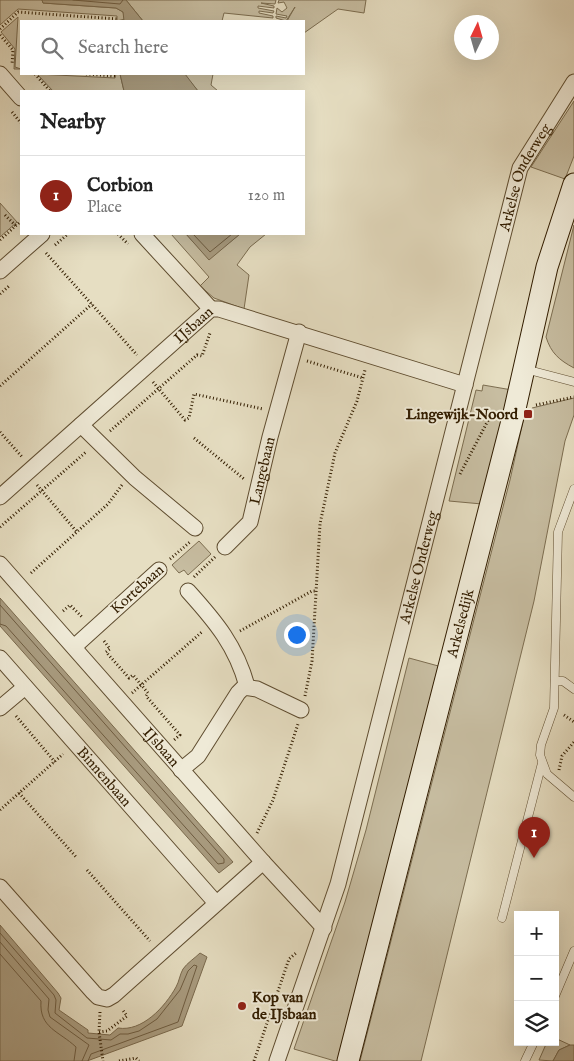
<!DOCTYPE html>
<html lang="en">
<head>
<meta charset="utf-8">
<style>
	:root { --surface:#fff; --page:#f6f6f6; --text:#222; --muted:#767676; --line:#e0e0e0; --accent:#8f2418 }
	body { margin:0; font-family:"IM FELL English",serif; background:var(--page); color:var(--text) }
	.controls { position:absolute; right:15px; bottom:15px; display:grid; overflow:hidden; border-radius:0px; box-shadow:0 5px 20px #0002 }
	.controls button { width:45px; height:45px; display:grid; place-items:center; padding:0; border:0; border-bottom:1px solid var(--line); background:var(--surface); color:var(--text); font:25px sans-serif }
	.compass { position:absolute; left:454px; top:15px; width:45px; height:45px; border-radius:50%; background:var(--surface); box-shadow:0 5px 20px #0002; rotate:5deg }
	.you { position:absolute; left:296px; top:634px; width:18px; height:18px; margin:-12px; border:4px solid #fff; border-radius:50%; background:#1a73e8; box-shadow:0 0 0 8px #1a73e833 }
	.badge { display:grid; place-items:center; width:32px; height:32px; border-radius:50%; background:var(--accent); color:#fff; font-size:16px; font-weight:700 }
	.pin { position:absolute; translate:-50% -41px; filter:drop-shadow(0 1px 2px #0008) }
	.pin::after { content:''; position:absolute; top:26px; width:18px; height:15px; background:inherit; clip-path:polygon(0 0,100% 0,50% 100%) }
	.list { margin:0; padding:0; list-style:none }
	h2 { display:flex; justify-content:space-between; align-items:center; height:65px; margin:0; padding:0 20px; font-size:21px }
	h2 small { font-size:16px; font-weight:400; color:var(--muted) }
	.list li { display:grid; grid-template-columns:32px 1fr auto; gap:15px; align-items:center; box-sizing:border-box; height:80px; padding:0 20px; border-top:1px solid var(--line) }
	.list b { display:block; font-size:19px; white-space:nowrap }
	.list p { margin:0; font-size:16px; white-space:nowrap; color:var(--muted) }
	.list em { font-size:16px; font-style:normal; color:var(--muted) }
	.icon { flex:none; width:28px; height:28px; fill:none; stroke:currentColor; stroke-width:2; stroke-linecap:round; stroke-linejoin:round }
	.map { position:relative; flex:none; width:574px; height:1061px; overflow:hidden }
	.search { position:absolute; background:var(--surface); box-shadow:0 5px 20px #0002; left:20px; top:20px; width:285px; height:55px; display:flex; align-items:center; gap:12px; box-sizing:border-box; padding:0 18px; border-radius:0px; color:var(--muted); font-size:19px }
	.panel { position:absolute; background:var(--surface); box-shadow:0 5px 20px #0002; left:20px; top:90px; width:285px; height:145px; border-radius:0px }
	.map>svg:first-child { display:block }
	.green { fill:#c7bda1; stroke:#7c6d50 }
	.water { fill:#a99c80; stroke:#79694d }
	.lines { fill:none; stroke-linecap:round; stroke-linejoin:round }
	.shore { stroke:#6e5c40; stroke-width:1 }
	.service-casing { stroke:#5f4d30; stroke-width:9 }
	.minor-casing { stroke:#5f4d30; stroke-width:17 }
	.secondary-casing { stroke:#321d00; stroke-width:23 }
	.path { stroke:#321d00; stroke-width:3; stroke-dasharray:1 2.5; stroke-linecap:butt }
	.service { stroke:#efead7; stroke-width:8 }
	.minor { stroke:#efead7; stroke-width:15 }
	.secondary { stroke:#efead7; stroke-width:21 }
	.poi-dot { fill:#8f2418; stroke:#efead7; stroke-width:2 }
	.labels { text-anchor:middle; stroke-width:4; stroke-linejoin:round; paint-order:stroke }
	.street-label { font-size:15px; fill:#321d00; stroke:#efead7 }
	.poi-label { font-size:15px; font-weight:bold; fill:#321d00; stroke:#efead7; text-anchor:end }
</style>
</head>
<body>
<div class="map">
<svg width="574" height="1061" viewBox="0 0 574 1061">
	<rect width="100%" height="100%" fill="#e6dec2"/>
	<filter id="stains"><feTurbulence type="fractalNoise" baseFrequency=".004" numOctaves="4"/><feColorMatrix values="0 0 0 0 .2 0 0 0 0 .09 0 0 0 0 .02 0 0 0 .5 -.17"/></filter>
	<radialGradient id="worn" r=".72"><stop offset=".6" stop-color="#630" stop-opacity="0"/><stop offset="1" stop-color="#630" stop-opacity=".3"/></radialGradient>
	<!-- green -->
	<g class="green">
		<path d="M0,0H42L43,3L116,8L123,12L125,19L117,21V16L18,9L0,25Z"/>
		<path d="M126,0H276L275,4L261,3L274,6V8L258,6V8L274,11L273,13L259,11V13L273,16V18L224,13L222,21H143Z"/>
		<path d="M279,0H366L364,13L338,9L304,33V21H287L295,7L286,21L276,18V16L286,18L287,16L276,14L277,8L282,12L287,8L284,2L278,3Z"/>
		<path d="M18,17L15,67L21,69H14L15,49L1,32Z"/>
		<path d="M37,74L115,78L116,74H120L124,91H53Z"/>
		<path d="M184,74H213L211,85L218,91H198Z"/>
		<path d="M574,101V156L565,179L531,167Z"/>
		<path d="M0,203L17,222L0,237Z"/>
		<path d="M574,225V368C559,360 551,353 546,337Z"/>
		<path d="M171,234H186L209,259L240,234H266L250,247L237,265L249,275L244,309L214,298L200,286L209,277Z"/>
		<path d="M483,385L512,390L482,504L449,501L476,390L482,391Z"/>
		<path d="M574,398V415L565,441L534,601L421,1061H360L510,480L524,417L530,415L532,408Z"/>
		<path d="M199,541L211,554L188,575L184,570L179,573L172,565Z"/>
		<path d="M409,658L442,667L340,1061H335L294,1049L345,902L366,830Z"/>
		<path d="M555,1038L570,1045L559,1050L553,1061L539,1060L547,1042H555Z"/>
	</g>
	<!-- water -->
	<g class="water">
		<path d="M42,0H126L143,21H124L123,12L116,8L43,3Z"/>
		<path d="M120,74H185L198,91H124Z"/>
		<path d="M186,234H240L209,260Z"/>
		<path d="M0,598L233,862L219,873L0,626Z"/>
		<path d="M0,925L58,993L61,998L59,1010L88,1030V1033L110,1035L118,1028C142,1032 165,1007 176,987C179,982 180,974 183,969C187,963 195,958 200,953L207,957L182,1026L87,1061H0Z"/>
		<path d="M570,1045H574V1061H553L559,1050Z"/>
	</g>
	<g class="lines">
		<!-- shore -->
		<g class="shore">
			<path d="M73,0L120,4L123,0"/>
			<path d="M193,234L210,252L232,234"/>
			<path d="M0,605L224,859V863L218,864L6,626L0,624"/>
			<path d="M0,933L54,995L56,1000L55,1013L87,1038L111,1040L120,1034H128L139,1031L157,1019L180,990L188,971L194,965L197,966L178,1022L91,1054L88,1061"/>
			<path d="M0,942L49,999L48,1010L50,1017L89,1045L82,1061"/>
			<path d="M0,954L41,1001C39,1028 59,1031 76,1047L74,1061"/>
		</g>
		<defs>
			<g id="service">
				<path d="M525,369L574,382"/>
				<path d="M574,489L558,532L554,708L541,745L540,755L547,774L574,797"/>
				<path d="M555,681H563L574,689"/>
				<path d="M502,918L542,763"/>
				<path d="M555,996L574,951"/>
				<path d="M525,1061L534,1042"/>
			</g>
			<g id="minor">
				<path d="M0,74L21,98"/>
				<path d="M142,234L211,309"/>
				<path d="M0,271L42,234"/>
				<path d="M81,425L135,478L195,528"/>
				<path id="s1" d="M0,497L211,309H219L465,385"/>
				<path id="s2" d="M225,547L250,522L270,437L299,332"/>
				<path id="s3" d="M0,564L263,862L324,928"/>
				<path d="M188,591C216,622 236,646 247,686"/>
				<path d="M74,647L159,570"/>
				<path id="s4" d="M0,658L216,903"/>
				<path d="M0,708L25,687"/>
				<path d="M181,770L198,756L238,693L244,687L257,689L301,710"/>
				<path d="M0,887L93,992L98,997L107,999L114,995L263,862"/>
				<path id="s5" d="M277,1061L338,884L520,168L574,82"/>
			</g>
			<g id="secondary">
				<path id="s6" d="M348,1061L514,413L547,267L574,184"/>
			</g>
		</defs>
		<!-- service casing -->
		<use href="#service" class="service-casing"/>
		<!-- minor casing -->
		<use href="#minor" class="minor-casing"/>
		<!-- secondary casing -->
		<use href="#secondary" class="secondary-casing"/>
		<!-- path -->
		<g class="path">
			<path d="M0,29L18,12L118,19"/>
			<path d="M0,35L13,50L12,65"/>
			<path d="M35,74L50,91"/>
			<path d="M86,74L116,76"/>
			<path d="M12,112L21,123"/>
			<path d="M5,215L16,226"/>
			<path d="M118,234L128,244"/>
			<path d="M0,240L21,221"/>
			<path d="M55,245L68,234"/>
			<path d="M46,253L137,355"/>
			<path d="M0,294L9,286"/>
			<path d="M307,361L363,378"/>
			<path d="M153,382L185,420L189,418L194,394L263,409"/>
			<path d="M0,386L92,304"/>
			<path d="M536,405L574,397"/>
			<path d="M110,431L197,355L202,356L210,333"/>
			<path d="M0,432L23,458"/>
			<path d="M194,438L244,479"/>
			<path d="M460,474L493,411"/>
			<path d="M37,485L77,532"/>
			<path d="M0,527L86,452"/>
			<path d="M170,559L190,542"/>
			<path d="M31,573L108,504L122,485"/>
			<path d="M194,577L215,557"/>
			<path d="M63,611L70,605L83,618"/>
			<path d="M240,631L312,591H317"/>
			<path d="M104,641L110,649L106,652L129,678L133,675L148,693L146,696L180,735L174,740"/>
			<path d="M132,693L203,631"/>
			<path d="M305,696L312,661L320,524L335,453L357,401L365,370"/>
			<path d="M564,715L574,722"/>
			<path d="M16,716L55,762"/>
			<path d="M559,770L562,756L574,742"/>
			<path d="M19,793L77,858"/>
			<path d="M0,810L63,754"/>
			<path d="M257,833L273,800L298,724"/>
			<path d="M87,870L150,941"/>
			<path d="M100,1012L99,1032L103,1061"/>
			<path d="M99,1032L107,1031L127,1016L122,1009"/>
			<path d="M119,1061L136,1058L139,1061"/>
			<path d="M254,1061L289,959L296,953"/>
		</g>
		<!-- service -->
		<use href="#service" class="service"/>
		<!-- minor -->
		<use href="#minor" class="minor"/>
		<!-- secondary -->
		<use href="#secondary" class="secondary"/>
	</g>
	<!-- markers -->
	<g class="poi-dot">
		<rect x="523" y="409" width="10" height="10" rx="2.5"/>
		<circle cx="242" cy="1006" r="5"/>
	</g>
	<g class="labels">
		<!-- street labels -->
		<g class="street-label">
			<text dy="5" stroke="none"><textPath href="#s5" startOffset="919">Arkelse Onderweg</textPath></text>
			<text dy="5" stroke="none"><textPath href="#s1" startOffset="259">IJsbaan</textPath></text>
			<text dy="5" stroke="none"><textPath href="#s2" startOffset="88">Langebaan</textPath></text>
			<text dy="5" stroke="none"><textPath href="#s5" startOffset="514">Arkelse Onderweg</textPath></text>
			<text transform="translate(137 589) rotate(-42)" y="5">Kortebaan</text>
			<text dy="5" stroke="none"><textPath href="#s6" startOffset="452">Arkelsedijk</textPath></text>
			<text dy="5" stroke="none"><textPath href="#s3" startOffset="244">IJsbaan</textPath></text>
			<text dy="5" stroke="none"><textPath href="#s4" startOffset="158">Binnenbaan</textPath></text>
		</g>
		<!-- poi labels -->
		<g class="poi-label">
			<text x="518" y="419">Lingewijk-Noord</text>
			<text x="252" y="1002" text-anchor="start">Kop van<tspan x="252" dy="17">de IJsbaan</tspan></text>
		</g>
	</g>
	<rect width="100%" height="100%" filter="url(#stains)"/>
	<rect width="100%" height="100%" fill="url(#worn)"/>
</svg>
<div class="controls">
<button>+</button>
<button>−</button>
<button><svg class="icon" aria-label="layers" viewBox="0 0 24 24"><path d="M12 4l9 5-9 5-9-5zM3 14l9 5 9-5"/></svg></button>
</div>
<svg class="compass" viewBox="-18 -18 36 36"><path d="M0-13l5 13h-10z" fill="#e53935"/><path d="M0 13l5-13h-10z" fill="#767676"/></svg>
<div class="you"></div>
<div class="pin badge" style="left:534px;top:858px">1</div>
<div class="search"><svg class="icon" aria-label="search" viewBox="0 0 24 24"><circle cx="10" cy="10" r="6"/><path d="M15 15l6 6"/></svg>Search here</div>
<section class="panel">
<h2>Nearby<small></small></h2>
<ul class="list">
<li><span class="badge">1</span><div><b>Corbion</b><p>Place</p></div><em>120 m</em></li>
</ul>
</section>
</div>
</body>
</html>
